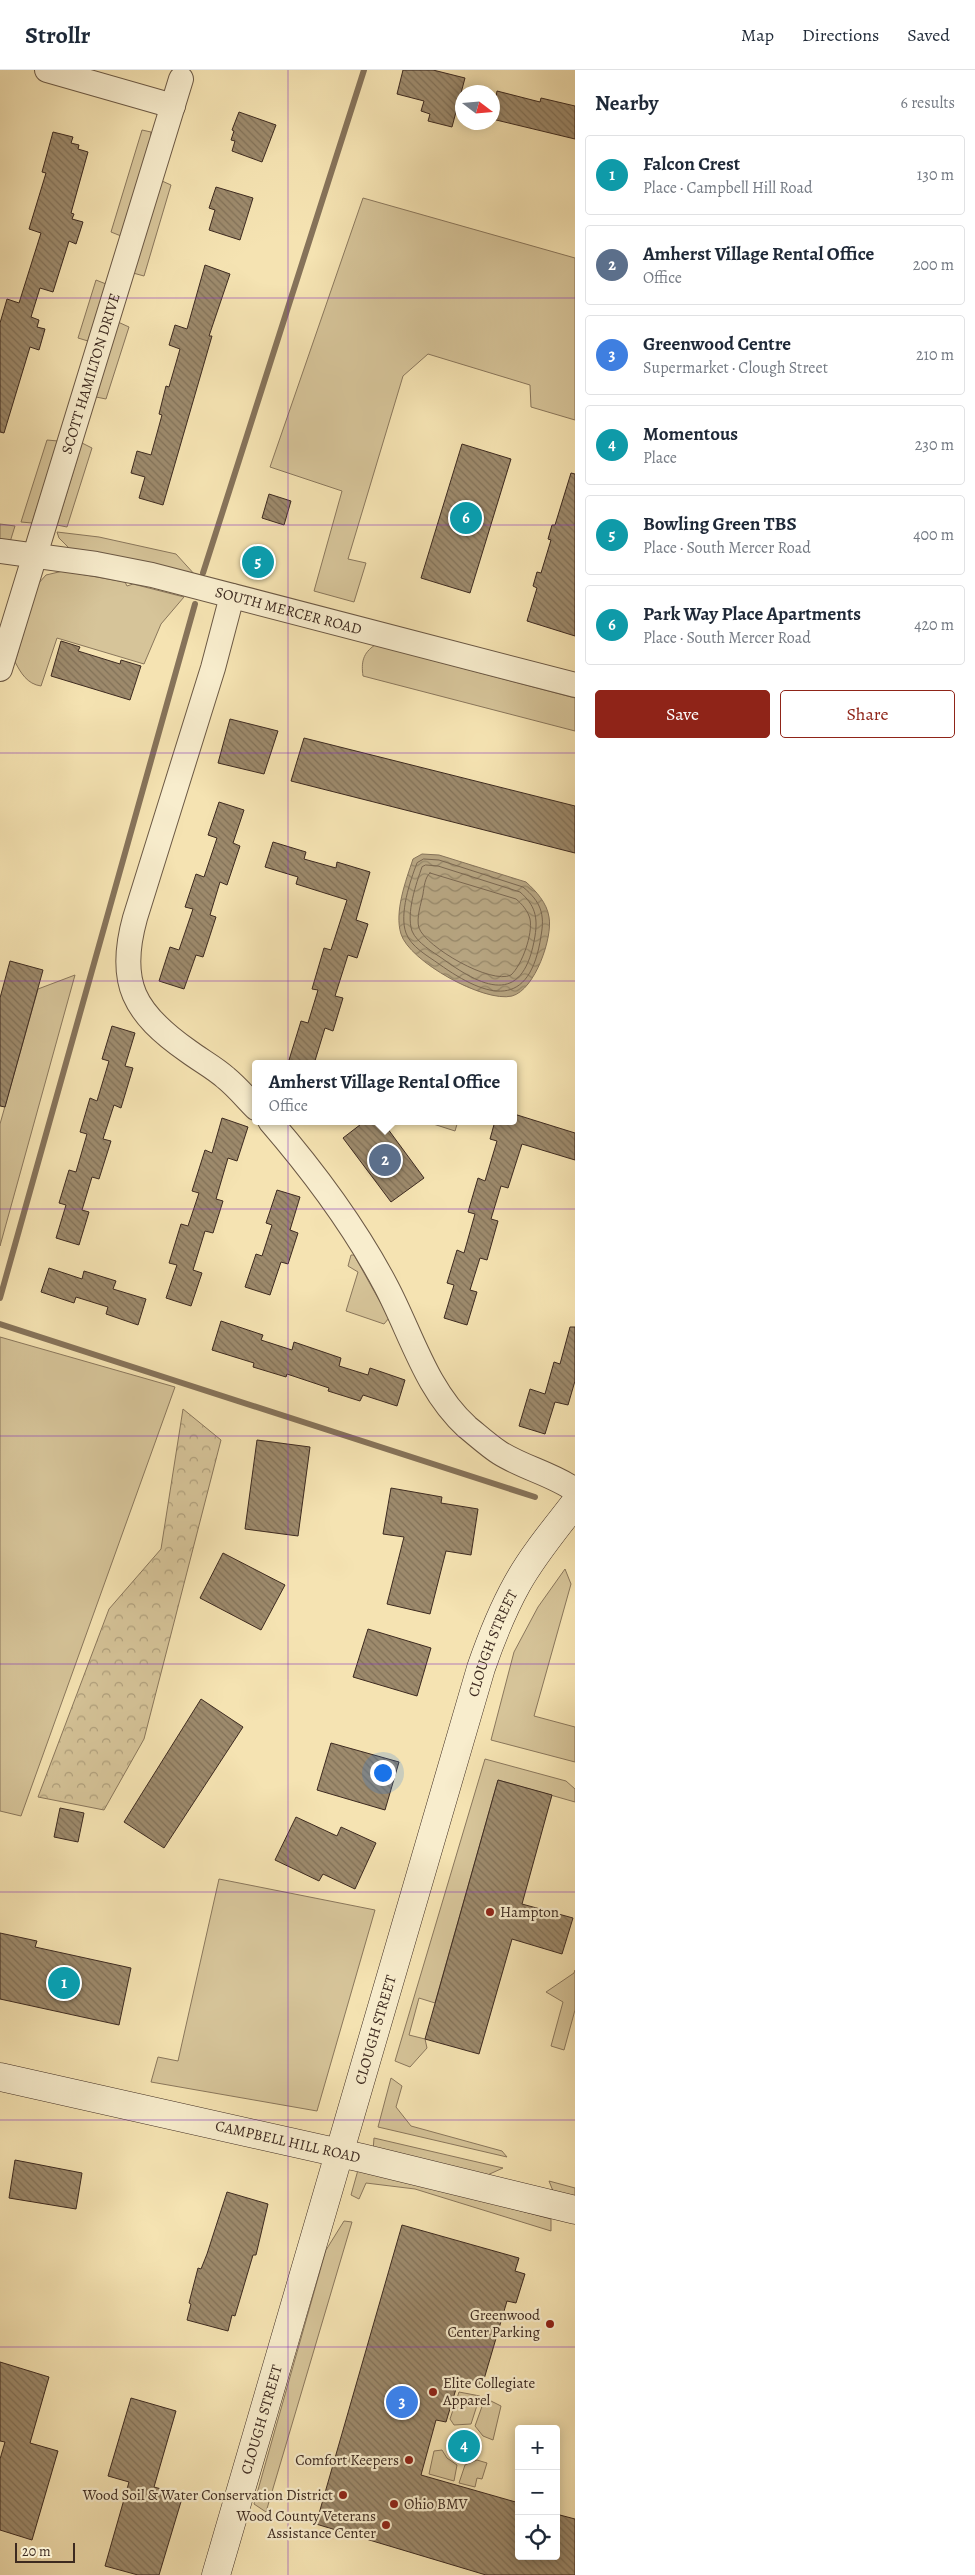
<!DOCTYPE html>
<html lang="en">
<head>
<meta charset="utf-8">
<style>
	:root { --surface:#fff; --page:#f6f6f7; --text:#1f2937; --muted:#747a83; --line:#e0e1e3; --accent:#8f2418 }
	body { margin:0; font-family:Alegreya,serif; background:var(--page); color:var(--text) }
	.controls { position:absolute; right:15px; bottom:15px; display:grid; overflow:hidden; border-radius:5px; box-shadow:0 2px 12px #0003 }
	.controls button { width:45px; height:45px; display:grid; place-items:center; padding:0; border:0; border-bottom:1px solid var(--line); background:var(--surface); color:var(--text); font:25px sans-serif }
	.compass { position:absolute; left:455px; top:15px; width:45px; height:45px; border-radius:50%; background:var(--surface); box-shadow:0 2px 12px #0003; rotate:106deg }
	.scale { position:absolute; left:15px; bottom:12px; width:60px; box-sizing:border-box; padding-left:5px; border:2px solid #3d2a20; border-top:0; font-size:14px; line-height:18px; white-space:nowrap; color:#3d2a20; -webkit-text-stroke:4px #f8edcd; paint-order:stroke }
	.you { position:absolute; left:382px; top:1702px; width:18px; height:18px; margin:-12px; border:4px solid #fff; border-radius:50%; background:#1a73e8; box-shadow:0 0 0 8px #1a73e833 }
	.badge { display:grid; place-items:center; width:32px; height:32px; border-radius:50%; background:var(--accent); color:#fff; font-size:16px; font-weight:700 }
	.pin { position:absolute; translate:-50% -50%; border:2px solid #fff; box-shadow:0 1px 5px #0006 }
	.popup { position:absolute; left:252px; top:990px; width:265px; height:65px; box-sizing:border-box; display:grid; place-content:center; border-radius:5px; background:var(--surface); filter:drop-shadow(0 1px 4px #0005); font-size:16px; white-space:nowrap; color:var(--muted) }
	.popup b { font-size:19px; color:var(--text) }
	.popup::after { content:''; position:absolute; left:50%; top:100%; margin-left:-10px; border:10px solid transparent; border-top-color:var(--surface) }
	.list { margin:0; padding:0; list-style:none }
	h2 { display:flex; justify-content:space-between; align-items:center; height:65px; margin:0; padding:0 20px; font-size:21px }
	h2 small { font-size:16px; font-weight:400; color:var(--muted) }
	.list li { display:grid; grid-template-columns:32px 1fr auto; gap:15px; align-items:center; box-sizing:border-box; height:80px; margin:0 10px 10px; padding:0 10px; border:1px solid var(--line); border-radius:5px }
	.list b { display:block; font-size:19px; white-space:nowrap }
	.list p { margin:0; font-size:16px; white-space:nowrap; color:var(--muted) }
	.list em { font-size:16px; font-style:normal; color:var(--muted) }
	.actions { display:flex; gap:10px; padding:15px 20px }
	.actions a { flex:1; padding:11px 0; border:1px solid var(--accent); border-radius:5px; text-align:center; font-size:18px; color:var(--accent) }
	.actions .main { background:var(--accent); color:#fff }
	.icon { flex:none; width:28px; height:28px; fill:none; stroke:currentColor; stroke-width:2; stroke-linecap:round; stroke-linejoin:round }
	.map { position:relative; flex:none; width:575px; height:2505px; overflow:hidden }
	header { display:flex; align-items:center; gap:30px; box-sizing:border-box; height:70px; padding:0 25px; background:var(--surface); border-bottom:1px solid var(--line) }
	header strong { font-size:24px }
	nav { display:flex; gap:28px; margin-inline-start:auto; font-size:18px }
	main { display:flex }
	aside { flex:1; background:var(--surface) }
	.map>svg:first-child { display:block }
	.green { fill:#d6c499; stroke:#8a775c }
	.forest { fill:url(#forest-crowns); stroke:#8a775c }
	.water { fill:url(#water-waves); stroke:#86735a }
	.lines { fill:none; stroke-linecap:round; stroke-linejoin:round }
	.shore { stroke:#7a6750; stroke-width:1 }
	.stream { stroke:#86735a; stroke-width:6 }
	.building { fill:url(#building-back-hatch); stroke:#3d2a20 }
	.street-casing { stroke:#6b5844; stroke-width:26 }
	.secondary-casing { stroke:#3d2a20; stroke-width:29 }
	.street { stroke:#f8edcd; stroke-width:24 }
	.secondary { stroke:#f8edcd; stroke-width:28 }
	.grid { fill:none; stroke:#7b2cbf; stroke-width:1; stroke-opacity:0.55 }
	.poi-dot { fill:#8f2418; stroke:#f8edcd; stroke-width:2 }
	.labels { text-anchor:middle; stroke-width:4.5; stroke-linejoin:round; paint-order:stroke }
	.street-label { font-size:15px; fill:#3d2a20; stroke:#f8edcd }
	.poi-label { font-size:15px; fill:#3d2a20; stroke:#f8edcd; text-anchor:end }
</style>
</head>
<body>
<header>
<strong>Strollr</strong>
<nav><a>Map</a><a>Directions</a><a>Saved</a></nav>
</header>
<main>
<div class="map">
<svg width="575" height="2505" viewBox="0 0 575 2505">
	<defs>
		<pattern id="forest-crowns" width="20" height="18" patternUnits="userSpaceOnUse" patternTransform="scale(1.25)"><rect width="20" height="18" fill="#d6c499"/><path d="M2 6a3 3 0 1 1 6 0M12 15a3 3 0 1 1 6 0" fill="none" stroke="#af9f7c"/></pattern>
		<pattern id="water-waves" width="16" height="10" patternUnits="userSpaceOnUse" patternTransform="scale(1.25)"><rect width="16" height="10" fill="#b6a480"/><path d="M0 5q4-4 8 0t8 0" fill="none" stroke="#958668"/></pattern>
		<pattern id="building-back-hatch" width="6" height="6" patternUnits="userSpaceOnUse" patternTransform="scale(1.25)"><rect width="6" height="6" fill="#9d8a6c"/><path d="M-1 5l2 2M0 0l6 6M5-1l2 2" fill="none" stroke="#817158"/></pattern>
	</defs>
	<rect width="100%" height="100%" fill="#f5e3b2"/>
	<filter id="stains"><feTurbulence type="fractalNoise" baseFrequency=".004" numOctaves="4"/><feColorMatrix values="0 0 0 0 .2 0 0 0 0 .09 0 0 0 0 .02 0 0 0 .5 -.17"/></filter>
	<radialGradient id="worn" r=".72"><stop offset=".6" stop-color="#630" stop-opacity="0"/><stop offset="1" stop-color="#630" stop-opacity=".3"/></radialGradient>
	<!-- green -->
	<g class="green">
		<path d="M142,60L151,62L150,72L121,166L111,162Z"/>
		<path d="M162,111L171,115L144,206L133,203Z"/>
		<path d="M363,128L575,188V350L531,337L530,315L428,284L403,306L348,489L366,493L354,532L314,521L342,421L270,397Z"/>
		<path d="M96,210L106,214L88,271L78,268Z"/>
		<path d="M118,252L129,257L106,329L96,327Z"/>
		<path d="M47,370L58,371L32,453L21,452Z"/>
		<path d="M82,373L92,378L67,457L57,455Z"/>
		<path d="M0,454L15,456L10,472L0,470Z"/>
		<path d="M57,462L99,467L176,484L196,506L70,479L59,468Z"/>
		<path d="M63,501L125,512L127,516L133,514L184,527L161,554L144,594L57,568L41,616C27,614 21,603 15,592L38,514L46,505Z"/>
		<path d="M375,575L575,628V661L363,606C361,592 363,583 375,575Z"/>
		<path d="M75,905L0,1176V1054L38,919Z"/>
		<path d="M424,1051H458L455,1061Z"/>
		<path d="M351,1185H354L389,1248L384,1254L346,1241L358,1202L348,1196Z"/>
		<path d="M0,1267L175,1317L21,1746L0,1741Z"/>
		<path d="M565,1499L571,1514L534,1646L575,1657V1692L491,1670L514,1582L538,1537Z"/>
		<path d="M485,1689L566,1711L575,1719V1732L498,1710L435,1933L419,1928L409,1965L425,1969L427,1978L410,1997L395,1991Z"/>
		<path d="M219,1809L375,1840L317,2041L151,2012L158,1987L178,1991Z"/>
		<path d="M575,1900V1940L564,1980L551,1976L563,1932L546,1922L574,1903Z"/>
		<path d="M391,2008L402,2016L396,2037L411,2056L502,2081L507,2087L378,2057Z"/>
		<path d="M374,2068L503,2098L483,2107L373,2081Z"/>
		<path d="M358,2100L397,2107L551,2149V2161L415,2119L366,2113L359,2129L351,2125Z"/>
		<path d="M549,2111L575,2118V2127L553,2121Z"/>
		<path d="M344,2151L352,2152L349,2162L266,2442L254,2434L326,2180Z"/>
		<path d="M459,2322L480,2326L471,2354L454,2355L450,2349Z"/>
		<path d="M485,2328L501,2336L493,2370L483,2366L475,2356Z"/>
		<path d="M442,2380L447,2388L457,2395L454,2411L429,2404L434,2381Z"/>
		<path d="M477,2390L487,2393L482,2409L477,2408L475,2417L459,2413L465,2395Z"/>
	</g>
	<!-- forest -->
	<path class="forest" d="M183,1339L221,1370L144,1669L104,1740L38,1727L109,1539L161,1479Z"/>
	<!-- water -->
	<path class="water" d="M422,784L439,785L526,812C536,821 547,833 549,847C553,867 535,920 512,926C484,933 409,891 401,864C394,842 406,810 413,789Z"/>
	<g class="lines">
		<!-- shore -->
		<g class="shore">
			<path d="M424,789L439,790L523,817C541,832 545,844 541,866C530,940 488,929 439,894C428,886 411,877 406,863C399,844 410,811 417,793Z"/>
			<path d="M426,795L438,796L520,822C535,835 538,847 535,866C524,934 487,921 443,889C433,882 417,873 412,861C406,843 416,814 422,797Z"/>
			<path d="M430,803L516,829C522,834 528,841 530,849C533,864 522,895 511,905C491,915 426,877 419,858C416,848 421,834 423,824C424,817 425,807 430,803Z"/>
		</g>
		<!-- stream -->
		<g class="stream">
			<path d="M203,503L364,0"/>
			<path d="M0,1228L195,534"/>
			<path d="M0,1254L535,1427"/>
		</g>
	</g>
	<!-- building -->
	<g class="building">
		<path d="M403,0H433L465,8L452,57L428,51L430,44L421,41L424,31L397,24Z"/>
		<path d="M497,21L540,32L541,28L575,36V69L492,49Z"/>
		<path d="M239,42L276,55L262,92L232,81L235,71L231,70L234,61L232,60Z"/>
		<path d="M53,62L73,67L71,73L79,75L78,79L88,82L71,143L74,144L72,149L83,152L76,174L69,171L53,222L40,218L31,247L39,250L37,257L45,259L39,280L30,277L4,363L0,362V253L7,229L19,233L41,163L29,159L46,103L42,102Z"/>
		<path d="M216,117L253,128L240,170L209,160L215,140L209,138Z"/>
		<path d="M205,195L230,204L209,266H212L163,435L139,428L145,407L131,403L137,381L151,385L162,345L159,344L166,316L169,317L180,279L169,275L175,255L187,259Z"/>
		<path d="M462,374L511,389L470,523L421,508Z"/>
		<path d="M571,403L575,404V566L527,551L537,518L533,516L537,502L541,503L551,470L548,469L552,455H555Z"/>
		<path d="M269,424L291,431L284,455L262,448Z"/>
		<path d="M61,571L80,577L78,581L120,594L121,590L141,596L130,630L51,606Z"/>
		<path d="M230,649L278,661L264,704L218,693Z"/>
		<path d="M304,668L575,736V783L291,711Z"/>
		<path d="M219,732L244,740L233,773L240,776L227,815L220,812L210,845L216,847L203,887L196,885L184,919L159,911L170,877L179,880L193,839L185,837L196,804L204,807L217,768L208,765Z"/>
		<path d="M273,772L306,782L304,789L336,798L337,792L370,802L356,850L368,854L357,888L348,885L335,926L343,928L333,961L325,958L314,994H302L289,990L301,951L308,953L318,920L312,919L324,878L331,880L347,830L296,814L298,807L265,797Z"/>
		<path d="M10,891L43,900L5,1037L0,1036V928Z"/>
		<path d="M112,956L135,963L125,996L133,998L121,1038L114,1035L103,1069L111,1071L99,1109L92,1107L82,1140L89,1142L79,1175L56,1168L66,1135L59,1133L69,1100L76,1102L87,1064L80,1062L90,1028L97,1031L109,991L102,989Z"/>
		<path d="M514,1044L575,1063V1090L522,1074L508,1118L501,1116L491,1149L498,1151L487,1190L480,1188L470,1220L477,1222L467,1255L444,1248L454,1215L447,1213L457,1180L464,1183L475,1144L468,1142L478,1108L485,1111L497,1071L490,1069L495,1051H514Z"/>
		<path d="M222,1048L248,1057L237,1091L228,1088L216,1129L223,1131L213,1163L205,1161L193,1200L202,1203L191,1236L166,1228L177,1195L169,1193L181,1154L188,1156L199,1123L192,1121L205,1080L212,1083Z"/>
		<path d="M365,1051H382L424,1108L391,1132L343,1068Z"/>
		<path d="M277,1120L300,1127L290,1160L298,1163L288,1194L281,1192L270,1225L245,1217L256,1184L262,1186L272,1155L266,1153Z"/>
		<path d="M49,1198L82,1209L84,1201L116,1211L113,1219L146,1229L138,1255L106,1244L108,1237L76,1227L74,1233L41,1222Z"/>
		<path d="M221,1251L263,1265L261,1270L292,1280L294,1272L341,1288L339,1296L368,1305L370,1298L405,1310L397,1336L363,1325L360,1331L328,1321L329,1318L287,1304L286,1307L253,1297L254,1293L212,1280Z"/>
		<path d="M570,1257H575V1311L568,1335L555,1332L545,1364L519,1356L530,1319L545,1324L554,1292L560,1294Z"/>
		<path d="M257,1370L310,1377L298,1466L245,1459Z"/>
		<path d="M391,1418L442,1427L441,1433L478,1439L471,1485L446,1481L430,1544L387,1534L404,1467L383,1464Z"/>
		<path d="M223,1483L285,1515L261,1560L200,1528Z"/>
		<path d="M368,1559L431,1578L417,1626L353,1607Z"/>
		<path d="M201,1629L243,1657L164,1778L124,1752Z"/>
		<path d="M331,1673L399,1692L385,1740L317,1720Z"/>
		<path d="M498,1710L552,1725L522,1834L573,1848L562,1884L512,1869L479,1984L425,1969Z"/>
		<path d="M60,1738L84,1743L78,1772L54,1767Z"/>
		<path d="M296,1747L337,1766L341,1757L376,1773L355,1819L323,1804L319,1811L275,1790Z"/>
		<path d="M0,1863L37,1871L35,1877L131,1898L119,1955L0,1929Z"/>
		<path d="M15,2090L82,2103L76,2139L9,2128Z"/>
		<path d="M227,2122L268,2134L256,2185H253L235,2246L232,2245L228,2261L187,2250L191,2234L189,2233L198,2198L201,2199L207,2184Z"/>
		<path d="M402,2155L519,2188L515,2201L525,2204L516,2233L507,2231L482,2316L459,2309L446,2352L436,2350L421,2405L519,2433V2486H556V2444L575,2449V2505H486L316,2454Z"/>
		<path d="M0,2292L49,2307L30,2373L58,2381L32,2470L0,2460V2389L5,2372L0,2371Z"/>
		<path d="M131,2328L176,2341L154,2417L183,2425L159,2505H138L105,2496L129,2412L108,2406Z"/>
	</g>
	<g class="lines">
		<defs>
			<g id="street">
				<path d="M47,0L173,36"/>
				<path id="s1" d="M0,481L96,494L152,505L575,615"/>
				<path d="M232,526L213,598L135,848C117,913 134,943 188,981C200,990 215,998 226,1008C237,1017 246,1028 256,1038"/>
				<path id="s2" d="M0,599L181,9"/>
				<path d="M270,1051C314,1102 355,1157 386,1216C411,1263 426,1320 467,1357C477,1365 489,1376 500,1383C524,1398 552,1404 575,1420"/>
			</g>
			<g id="secondary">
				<path id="s3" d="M0,2007L362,2088L575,2140"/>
				<path id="s4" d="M216,2505L481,1598C491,1569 502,1541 517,1514C533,1485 555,1459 575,1433"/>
			</g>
		</defs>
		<!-- street casing -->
		<use href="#street" class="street-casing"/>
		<!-- secondary casing -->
		<use href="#secondary" class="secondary-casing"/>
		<!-- street -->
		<use href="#street" class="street"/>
		<!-- secondary -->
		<use href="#secondary" class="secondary"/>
	</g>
	<!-- grid -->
	<path class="grid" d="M288,0V2505M0,228H575M0,455H575M0,683H575M0,911H575M0,1139H575M0,1366H575M0,1594H575M0,1822H575M0,2050H575M0,2277H575"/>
	<!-- markers -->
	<g class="poi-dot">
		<circle cx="490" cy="1842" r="5"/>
		<circle cx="550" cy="2254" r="5"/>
		<circle cx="433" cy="2322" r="5"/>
		<circle cx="409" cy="2390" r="5"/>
		<circle cx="343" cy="2425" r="5"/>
		<circle cx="394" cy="2434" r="5"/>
		<circle cx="386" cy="2455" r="5"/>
	</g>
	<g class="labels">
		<!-- street labels -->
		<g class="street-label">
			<text dy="5" stroke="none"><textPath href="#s2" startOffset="309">SCOTT HAMILTON DRIVE</textPath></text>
			<text dy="5" stroke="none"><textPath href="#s1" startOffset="295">SOUTH MERCER ROAD</textPath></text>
			<text dy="5" stroke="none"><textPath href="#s4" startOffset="972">CLOUGH STREET</textPath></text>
			<text dy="5" stroke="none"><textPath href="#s4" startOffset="568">CLOUGH STREET</textPath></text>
			<text dy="5" stroke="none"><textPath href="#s3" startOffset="295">CAMPBELL HILL ROAD</textPath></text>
			<text dy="5" stroke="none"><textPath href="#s4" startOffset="162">CLOUGH STREET</textPath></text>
		</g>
		<!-- poi labels -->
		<g class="poi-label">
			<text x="500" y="1847" text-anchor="start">Hampton</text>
			<text x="540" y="2250">Greenwood<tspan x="540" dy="17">Center Parking</tspan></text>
			<text x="443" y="2318" text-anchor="start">Elite Collegiate<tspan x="443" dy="17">Apparel</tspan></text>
			<text x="399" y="2395">Comfort Keepers</text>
			<text x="333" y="2430">Wood Soil &amp; Water Conservation District</text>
			<text x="404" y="2439" text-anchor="start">Ohio BMV</text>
			<text x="376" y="2451">Wood County Veterans<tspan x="376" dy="17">Assistance Center</tspan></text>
		</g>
	</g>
	<rect width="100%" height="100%" filter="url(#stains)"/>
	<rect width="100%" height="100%" fill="url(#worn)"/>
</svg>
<div class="controls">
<button>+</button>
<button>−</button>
<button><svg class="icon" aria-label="locate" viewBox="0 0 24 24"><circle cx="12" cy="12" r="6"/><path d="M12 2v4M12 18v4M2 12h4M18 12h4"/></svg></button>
</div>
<svg class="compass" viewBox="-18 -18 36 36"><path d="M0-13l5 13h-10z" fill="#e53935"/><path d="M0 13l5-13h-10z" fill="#747a83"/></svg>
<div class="scale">20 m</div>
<div class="you"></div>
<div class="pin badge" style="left:64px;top:1913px;background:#0f9aa8">1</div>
<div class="pin badge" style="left:385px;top:1090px;background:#5c6f8a">2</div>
<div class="popup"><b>Amherst Village Rental Office</b>Office</div>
<div class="pin badge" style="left:402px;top:2332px;background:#3f7fe0">3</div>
<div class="pin badge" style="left:464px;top:2376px;background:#0f9aa8">4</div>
<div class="pin badge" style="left:258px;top:492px;background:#0f9aa8">5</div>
<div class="pin badge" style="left:466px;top:448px;background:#0f9aa8">6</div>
</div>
<aside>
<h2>Nearby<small>6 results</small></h2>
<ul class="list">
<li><span class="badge" style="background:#0f9aa8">1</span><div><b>Falcon Crest</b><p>Place · Campbell Hill Road</p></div><em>130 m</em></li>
<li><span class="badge" style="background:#5c6f8a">2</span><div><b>Amherst Village Rental Office</b><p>Office</p></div><em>200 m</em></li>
<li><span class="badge" style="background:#3f7fe0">3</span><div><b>Greenwood Centre</b><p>Supermarket · Clough Street</p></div><em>210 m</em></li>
<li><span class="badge" style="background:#0f9aa8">4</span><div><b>Momentous</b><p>Place</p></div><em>230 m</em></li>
<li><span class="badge" style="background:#0f9aa8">5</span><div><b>Bowling Green TBS</b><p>Place · South Mercer Road</p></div><em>400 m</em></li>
<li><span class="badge" style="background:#0f9aa8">6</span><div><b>Park Way Place Apartments</b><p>Place · South Mercer Road</p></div><em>420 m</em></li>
</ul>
<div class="actions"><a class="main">Save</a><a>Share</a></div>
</aside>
</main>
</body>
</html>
